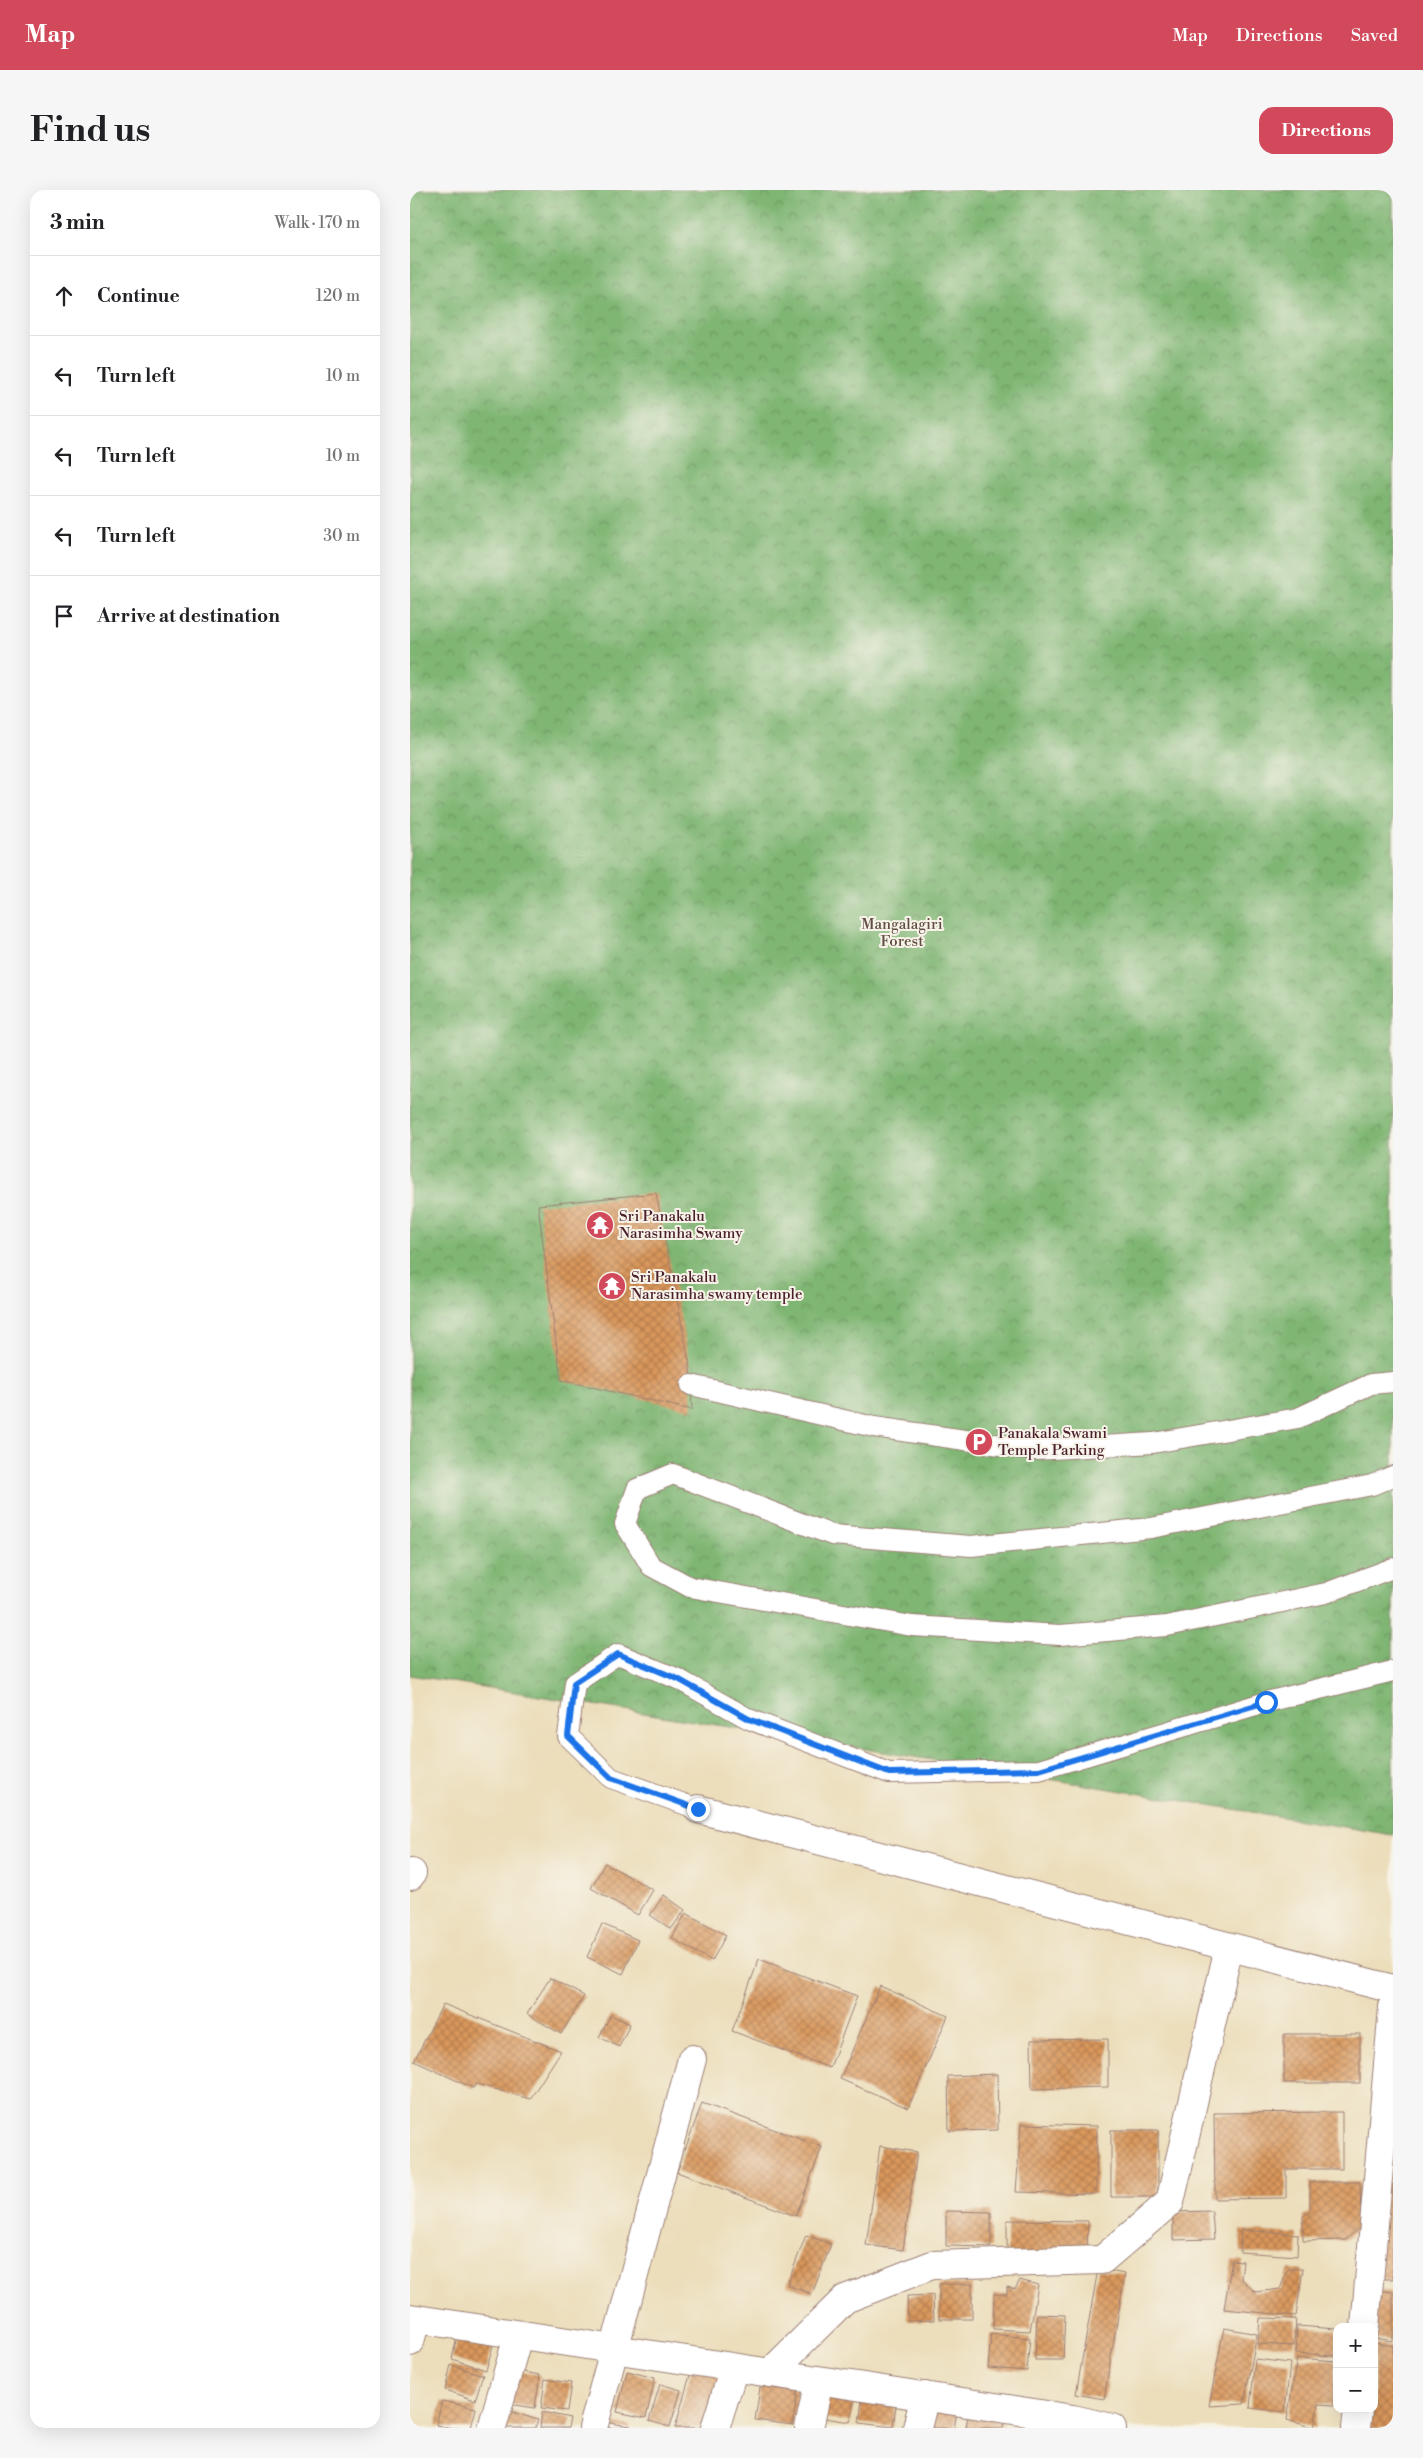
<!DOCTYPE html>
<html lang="en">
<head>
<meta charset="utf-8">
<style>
	:root { --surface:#fff; --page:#f6f6f6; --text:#202124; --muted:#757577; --line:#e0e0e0; --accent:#d1495b }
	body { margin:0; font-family:"Libre Bodoni",serif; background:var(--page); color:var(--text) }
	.controls { position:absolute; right:15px; bottom:15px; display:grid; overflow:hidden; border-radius:10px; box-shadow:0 5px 20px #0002 }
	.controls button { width:45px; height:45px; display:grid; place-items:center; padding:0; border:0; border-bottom:1px solid var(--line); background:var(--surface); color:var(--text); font:25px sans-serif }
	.stop { position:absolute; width:15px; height:15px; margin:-11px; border:4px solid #1a73e8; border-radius:50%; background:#fff }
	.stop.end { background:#1a73e8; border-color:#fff; box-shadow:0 1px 5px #0008 }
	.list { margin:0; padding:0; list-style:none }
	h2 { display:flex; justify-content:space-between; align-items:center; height:65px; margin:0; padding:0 20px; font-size:21px }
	h2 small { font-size:16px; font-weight:400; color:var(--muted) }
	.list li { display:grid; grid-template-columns:32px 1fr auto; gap:15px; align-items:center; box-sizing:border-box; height:80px; padding:0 20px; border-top:1px solid var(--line) }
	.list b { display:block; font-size:19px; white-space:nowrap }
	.list em { font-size:16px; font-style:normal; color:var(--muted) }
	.icon { flex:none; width:28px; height:28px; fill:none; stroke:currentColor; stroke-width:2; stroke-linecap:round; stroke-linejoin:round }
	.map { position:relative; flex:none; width:983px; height:2238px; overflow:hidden; border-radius:15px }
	header { display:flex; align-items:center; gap:30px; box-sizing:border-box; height:70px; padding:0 25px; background:var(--accent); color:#fff }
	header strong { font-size:24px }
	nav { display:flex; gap:28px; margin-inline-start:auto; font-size:18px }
	.intro { display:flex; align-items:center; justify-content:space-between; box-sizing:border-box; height:120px; padding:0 30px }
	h1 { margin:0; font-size:35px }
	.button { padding:12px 22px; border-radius:15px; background:var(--accent); color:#fff; font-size:18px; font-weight:700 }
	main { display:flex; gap:30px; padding:0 30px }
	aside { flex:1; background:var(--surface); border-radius:15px; box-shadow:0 5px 20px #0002 }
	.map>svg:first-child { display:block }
	.forest { fill:url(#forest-crowns); stroke:#646a4f }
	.building { fill:url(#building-cross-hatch) }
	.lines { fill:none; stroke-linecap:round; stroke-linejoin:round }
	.lane-casing { stroke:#9b7e73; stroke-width:22 }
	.street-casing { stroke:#9b7e73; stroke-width:30 }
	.lane { stroke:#fff; stroke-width:20 }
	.street { stroke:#fff; stroke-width:28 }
	.route { stroke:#1a73e8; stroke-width:6 }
	.labels { text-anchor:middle; stroke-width:4; stroke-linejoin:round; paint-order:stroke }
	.park-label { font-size:15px; fill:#5f4c42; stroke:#f7f3e8 }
	.poi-label { font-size:15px; fill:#4a1f2b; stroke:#f7f3e8; text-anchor:start }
</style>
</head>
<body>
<header>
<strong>Map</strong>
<nav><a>Map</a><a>Directions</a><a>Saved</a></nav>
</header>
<div class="intro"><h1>Find us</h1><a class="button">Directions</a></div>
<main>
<aside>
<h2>3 min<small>Walk · 170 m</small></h2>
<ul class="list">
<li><svg class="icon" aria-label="ahead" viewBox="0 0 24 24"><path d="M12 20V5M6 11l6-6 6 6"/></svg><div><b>Continue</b></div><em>120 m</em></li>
<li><svg class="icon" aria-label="left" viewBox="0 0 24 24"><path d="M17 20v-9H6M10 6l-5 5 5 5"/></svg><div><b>Turn left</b></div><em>10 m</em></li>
<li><svg class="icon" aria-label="left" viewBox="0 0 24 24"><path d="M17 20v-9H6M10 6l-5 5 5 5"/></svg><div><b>Turn left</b></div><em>10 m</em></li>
<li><svg class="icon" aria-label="left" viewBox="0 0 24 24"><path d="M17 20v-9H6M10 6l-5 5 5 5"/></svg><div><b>Turn left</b></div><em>30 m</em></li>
<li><svg class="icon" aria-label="arrive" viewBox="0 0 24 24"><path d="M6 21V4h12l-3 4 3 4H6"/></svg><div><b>Arrive at destination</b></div></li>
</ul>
</aside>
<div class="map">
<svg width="983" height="2238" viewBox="0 0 983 2238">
	<defs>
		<pattern id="forest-crowns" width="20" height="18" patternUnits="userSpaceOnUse" patternTransform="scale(1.25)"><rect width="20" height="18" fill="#7fb673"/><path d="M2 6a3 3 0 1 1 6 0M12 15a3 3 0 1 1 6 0" fill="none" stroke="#6a935f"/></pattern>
		<pattern id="building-cross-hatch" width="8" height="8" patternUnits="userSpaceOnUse" patternTransform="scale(1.25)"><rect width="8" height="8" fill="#d9975c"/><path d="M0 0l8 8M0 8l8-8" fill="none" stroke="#b27b4c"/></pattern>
	</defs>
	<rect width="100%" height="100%" fill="#f7f3e8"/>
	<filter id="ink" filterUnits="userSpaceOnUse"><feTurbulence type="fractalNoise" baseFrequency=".02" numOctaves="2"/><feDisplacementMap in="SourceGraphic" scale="10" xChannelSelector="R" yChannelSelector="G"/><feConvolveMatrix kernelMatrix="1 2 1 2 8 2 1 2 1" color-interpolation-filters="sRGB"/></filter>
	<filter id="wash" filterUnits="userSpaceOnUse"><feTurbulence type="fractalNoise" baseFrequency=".0096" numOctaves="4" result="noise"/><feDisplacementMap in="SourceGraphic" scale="20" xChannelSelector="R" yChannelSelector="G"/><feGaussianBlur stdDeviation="1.12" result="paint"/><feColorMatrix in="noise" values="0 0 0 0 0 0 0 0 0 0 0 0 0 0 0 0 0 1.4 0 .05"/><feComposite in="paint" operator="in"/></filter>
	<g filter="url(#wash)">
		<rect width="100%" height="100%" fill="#ecdebb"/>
		<!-- forest -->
		<path class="forest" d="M0,0H983V1645L0,1485Z"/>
		<g id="blocks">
			<!-- building -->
			<g class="building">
				<path d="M246,1003L280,1176L282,1220L151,1190L128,1015Z"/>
				<path d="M195,1673L243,1700L228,1725L181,1698Z"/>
				<path d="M254,1705L275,1720L261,1739L240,1725Z"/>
				<path d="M276,1723L316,1745L302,1771L262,1748Z"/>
				<path d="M192,1734L228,1750L213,1784L177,1767Z"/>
				<path d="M349,1769L447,1806L420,1878L322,1841Z"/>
				<path d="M140,1788L174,1806L151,1844L117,1824Z"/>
				<path d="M470,1796L538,1826L498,1918L430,1889Z"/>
				<path d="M33,1814L151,1861L120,1909L67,1894L63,1898L4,1871Z"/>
				<path d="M201,1825L220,1834L209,1857L189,1847Z"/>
				<rect x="874" y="1844" width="76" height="49"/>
				<path d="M698,1849V1897L622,1899L621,1850Z"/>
				<path d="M587,1884L588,1940L539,1941L538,1886Z"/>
				<path d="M292,1913L412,1957L386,2026L267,1982Z"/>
				<path d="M932,1922V1979H876V2008L805,2009L804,1923Z"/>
				<path d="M611,1934L687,1936L686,2004L606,2002Z"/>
				<rect x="701" y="1940" width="47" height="67"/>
				<path d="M470,1956L507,1962L493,2060L456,2055Z"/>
				<path d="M900,1992H950L951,2036L936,2050L893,2051V2026L900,2022Z"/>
				<path d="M974,1993L983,1994V2089H968Z"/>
				<path d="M536,2021L581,2022V2057L536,2056Z"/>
				<path d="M802,2021L804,2049L763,2050V2022Z"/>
				<path d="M597,2030L678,2031L677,2068L597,2067Z"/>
				<path d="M831,2040L888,2044L887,2066L830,2062Z"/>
				<path d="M396,2045L421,2054L402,2104L377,2095Z"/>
				<path d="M822,2070L833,2071L831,2088L845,2102L870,2099L878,2079H893L886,2126L814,2119Z"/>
				<path d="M688,2079L715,2084L694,2209L666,2204Z"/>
				<path d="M610,2090L628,2095L620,2141L583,2139L584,2104H597V2097L605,2099Z"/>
				<rect x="529" y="2094" width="33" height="35"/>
				<path d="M967,2100L983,2102V2151L964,2148Z"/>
				<path d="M523,2105L524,2130L498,2131L497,2106Z"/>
				<path d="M627,2124L655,2125L653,2170H625Z"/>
				<path d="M850,2128L886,2129L884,2156L848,2154Z"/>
				<path d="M887,2136L927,2139L926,2166L886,2163Z"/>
				<path d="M814,2138L847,2144L834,2214L799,2216Z"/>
				<path d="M581,2144L620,2148L617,2181L578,2178Z"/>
				<path d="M47,2146L84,2152L76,2180L42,2169Z"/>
				<path d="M964,2153L983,2156V2238H950L952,2219H964Z"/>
				<path d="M887,2168L927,2171L924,2215L908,2214L904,2238L877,2230Z"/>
				<path d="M845,2169L880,2173L875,2222L840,2218Z"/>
				<path d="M41,2175L73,2185L65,2210L35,2200Z"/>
				<path d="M282,2178L313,2186L298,2238H265Z"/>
				<path d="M101,2180L130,2185L125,2218L93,2213Z"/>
				<path d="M217,2181L245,2188L236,2228L207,2222Z"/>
				<path d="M135,2189L161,2193L157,2221L131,2218Z"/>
				<path d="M351,2191L388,2196L383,2235L345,2230Z"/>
				<path d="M250,2194L271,2200L260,2237L239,2231Z"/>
				<path d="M414,2197L446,2202L440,2232L409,2227Z"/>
				<path d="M453,2203L487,2208L483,2237L449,2233Z"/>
				<path d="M32,2211L66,2218L61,2238H42L26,2235Z"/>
				<path d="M519,2211L548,2217L544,2238H514Z"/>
				<path d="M93,2219L128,2230L125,2238H87Z"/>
				<path d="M132,2222L160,2228L158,2238H130Z"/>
				<path d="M558,2224L594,2228L593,2238H556Z"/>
				<path d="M192,2232L221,2236L220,2238H191Z"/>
			</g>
		</g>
	</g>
	<g filter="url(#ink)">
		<use href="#blocks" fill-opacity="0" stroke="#9b7e73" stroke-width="1"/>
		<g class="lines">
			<defs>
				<g id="lane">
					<path d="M281,1195L464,1237L625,1260L743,1253L888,1228L961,1194L983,1192"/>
					<path d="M983,1286L962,1295L741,1338L561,1356L422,1345L263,1284L227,1299L215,1334L241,1376L280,1397L502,1436L650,1445L757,1436L916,1403L983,1378"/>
					<path d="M288,1619L201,1588L158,1546L165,1493L208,1464L268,1489L339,1529L479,1583L629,1580L856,1512L983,1481"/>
				</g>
				<g id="street">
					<path d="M288,1619L983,1799"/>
					<path d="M0,1686L2,1683"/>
					<path d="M0,2128L663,2229L702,2238"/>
					<path d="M955,2137L983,1817"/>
					<path d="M0,2152L6,2129"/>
					<path d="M360,2183L435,2109L522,2075L692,2070L760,2012L819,1757"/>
					<path d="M82,2238L108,2146"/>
					<path d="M183,2238L282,1869"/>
					<path d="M305,2238L324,2178"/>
					<path d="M399,2238L409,2191"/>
					<path d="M507,2238L515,2206"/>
					<path d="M946,2238L948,2219"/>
				</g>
			</defs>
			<!-- lane casing -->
			<use href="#lane" class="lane-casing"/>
			<!-- street casing -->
			<use href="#street" class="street-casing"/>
			<!-- lane -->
			<use href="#lane" class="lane"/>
			<!-- street -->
			<use href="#street" class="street"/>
		</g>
	</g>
	<g class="lines" filter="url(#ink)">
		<!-- route -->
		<path class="route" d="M288,1619L201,1588L158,1546L164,1493L208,1464L268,1489L339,1529L479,1583L629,1580L856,1512"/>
	</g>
	<!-- icons -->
	<defs>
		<symbol id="temple-disc" viewBox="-11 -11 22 22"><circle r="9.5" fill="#d1495b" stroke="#f7f3e8"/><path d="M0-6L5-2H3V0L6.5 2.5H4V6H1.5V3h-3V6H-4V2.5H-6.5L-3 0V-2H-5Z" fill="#fff"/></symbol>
		<symbol id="parking-disc" viewBox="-11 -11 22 22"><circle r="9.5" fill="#d1495b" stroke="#f7f3e8"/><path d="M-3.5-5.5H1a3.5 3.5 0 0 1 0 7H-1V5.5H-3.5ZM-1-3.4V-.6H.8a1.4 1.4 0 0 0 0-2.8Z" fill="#fff"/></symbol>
	</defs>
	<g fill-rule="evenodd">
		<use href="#temple-disc" x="174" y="1019" width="32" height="32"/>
		<use href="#temple-disc" x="186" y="1080" width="32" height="32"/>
		<use href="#parking-disc" x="553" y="1236" width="32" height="32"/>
	</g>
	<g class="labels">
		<!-- park labels -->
		<g class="park-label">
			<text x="492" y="739">Mangalagiri<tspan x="492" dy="17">Forest</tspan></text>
		</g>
		<!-- poi labels -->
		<g class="poi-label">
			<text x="209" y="1031">Sri Panakalu<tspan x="209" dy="17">Narasimha Swamy</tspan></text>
			<text x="221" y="1092">Sri Panakalu<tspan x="221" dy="17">Narasimha swamy temple</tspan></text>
			<text x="588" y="1248">Panakala Swami<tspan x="588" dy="17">Temple Parking</tspan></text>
		</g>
	</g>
</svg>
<div class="controls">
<button>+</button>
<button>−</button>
</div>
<div class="stop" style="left:856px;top:1512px"></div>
<div class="stop end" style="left:288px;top:1619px"></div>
</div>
</main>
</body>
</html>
